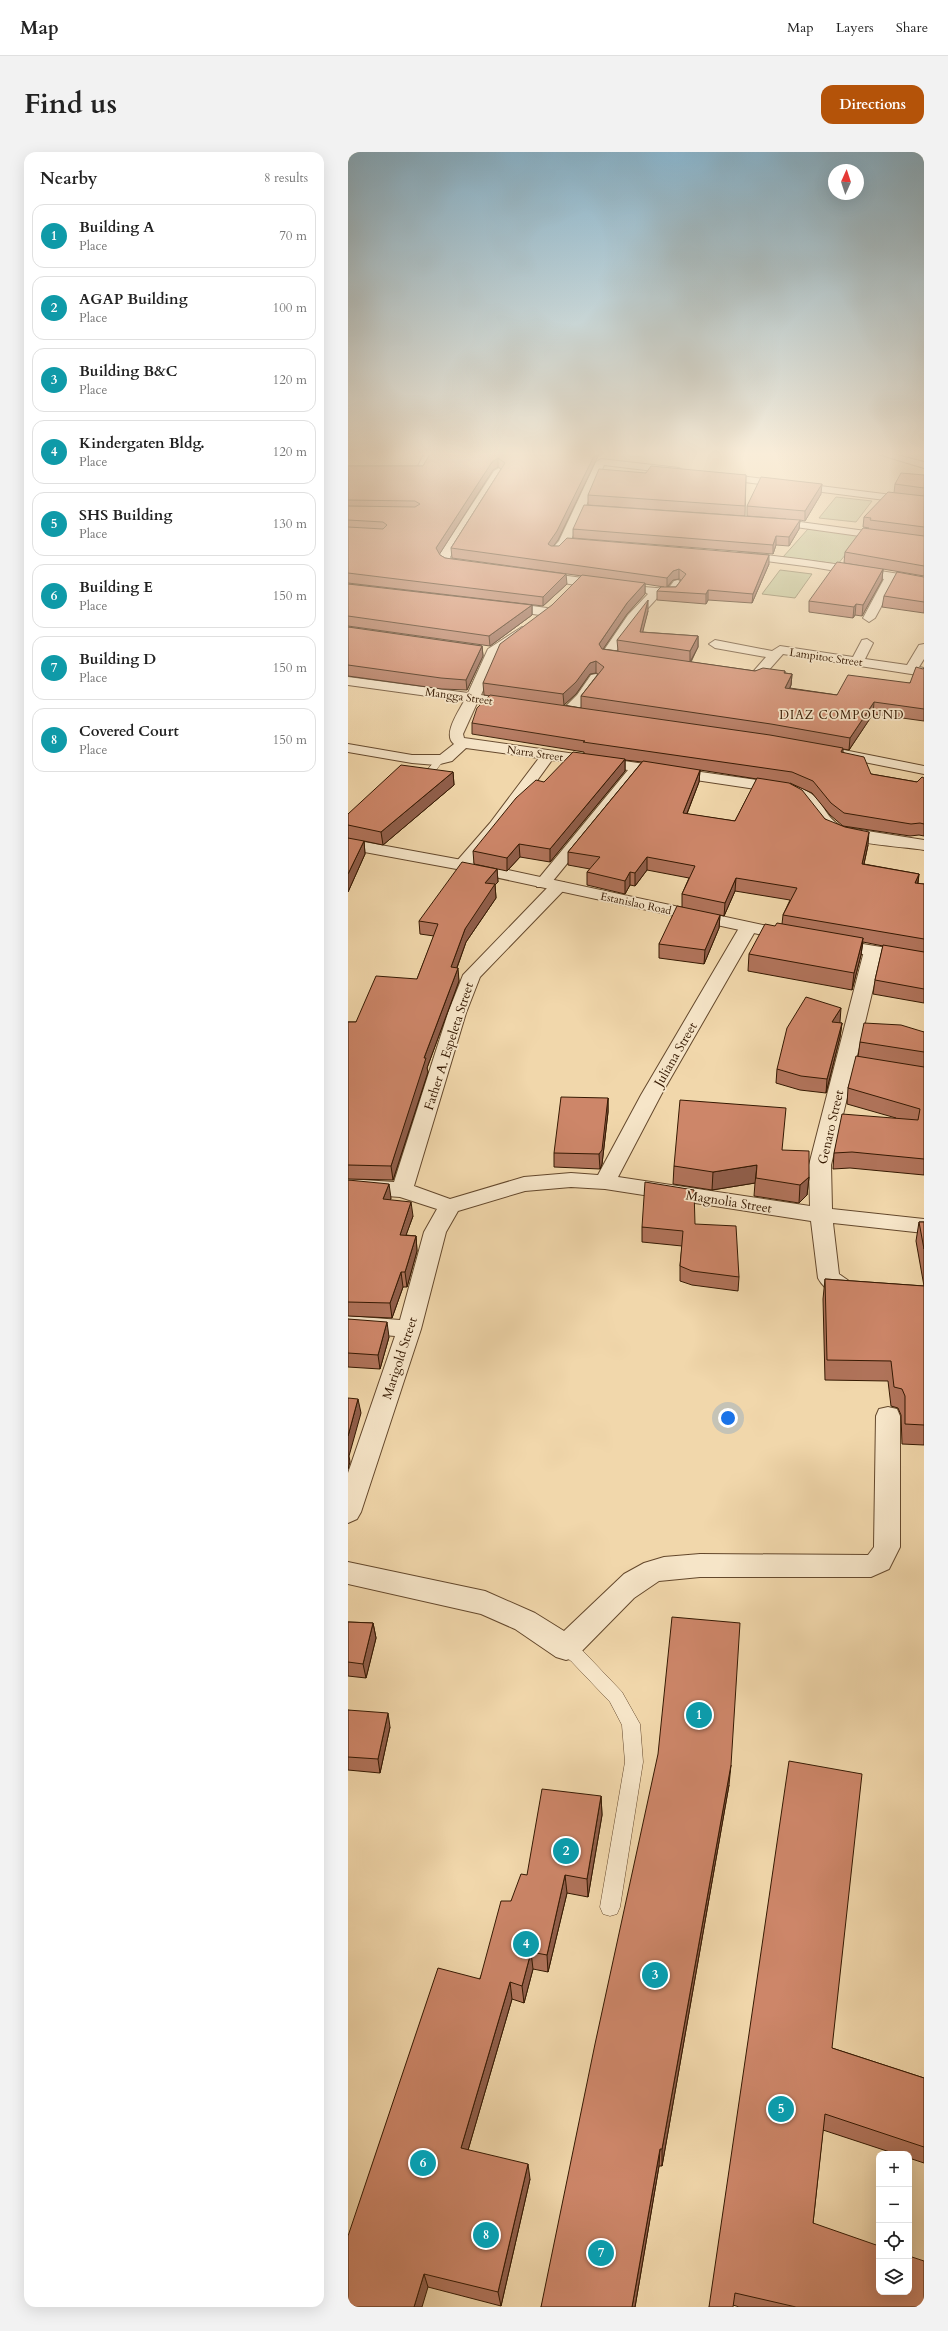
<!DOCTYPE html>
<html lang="en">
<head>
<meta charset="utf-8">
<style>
	:root { --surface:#fff; --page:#f2f2f2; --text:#222; --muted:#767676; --line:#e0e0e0; --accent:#b45309 }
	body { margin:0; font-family:Cardo,serif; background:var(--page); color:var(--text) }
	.controls { position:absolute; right:12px; bottom:12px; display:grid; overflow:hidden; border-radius:8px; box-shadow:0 4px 16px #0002 }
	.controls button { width:36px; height:36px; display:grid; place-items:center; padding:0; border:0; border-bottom:1px solid var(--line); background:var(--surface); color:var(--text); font:20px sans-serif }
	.compass { position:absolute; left:480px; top:12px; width:36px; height:36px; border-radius:50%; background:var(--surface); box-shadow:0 4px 16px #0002; rotate:3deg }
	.you { position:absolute; left:380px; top:1266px; width:14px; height:14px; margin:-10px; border:3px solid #fff; border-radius:50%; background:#1a73e8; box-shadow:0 0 0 6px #1a73e833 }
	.badge { display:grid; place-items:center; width:26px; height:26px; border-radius:50%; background:var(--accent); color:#fff; font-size:13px; font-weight:700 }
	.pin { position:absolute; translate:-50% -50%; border:2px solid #fff; box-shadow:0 1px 4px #0006 }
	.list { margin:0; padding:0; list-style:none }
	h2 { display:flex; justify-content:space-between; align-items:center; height:52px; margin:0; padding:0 16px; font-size:17px }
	h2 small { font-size:13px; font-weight:400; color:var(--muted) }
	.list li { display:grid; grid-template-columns:26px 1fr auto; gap:12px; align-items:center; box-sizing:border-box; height:64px; margin:0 8px 8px; padding:0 8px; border:1px solid var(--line); border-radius:12px }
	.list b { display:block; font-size:15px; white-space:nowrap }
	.list p { margin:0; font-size:13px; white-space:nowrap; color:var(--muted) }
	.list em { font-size:13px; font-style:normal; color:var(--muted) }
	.icon { flex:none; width:22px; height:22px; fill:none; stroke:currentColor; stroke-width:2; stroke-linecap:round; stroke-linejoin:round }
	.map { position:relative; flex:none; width:576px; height:2155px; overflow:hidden; border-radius:12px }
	header { display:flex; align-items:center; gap:24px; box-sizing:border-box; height:56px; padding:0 20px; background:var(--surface); border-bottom:1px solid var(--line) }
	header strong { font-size:19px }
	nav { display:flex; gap:22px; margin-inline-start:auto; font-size:14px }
	.intro { display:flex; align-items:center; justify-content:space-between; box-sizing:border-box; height:96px; padding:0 24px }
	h1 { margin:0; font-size:28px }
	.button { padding:10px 18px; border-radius:12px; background:var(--accent); color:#fff; font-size:14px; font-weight:700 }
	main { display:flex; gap:24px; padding:0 24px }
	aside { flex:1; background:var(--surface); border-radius:12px; box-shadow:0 4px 16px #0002 }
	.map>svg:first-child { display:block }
	.green { fill:#b8be8a; stroke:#766c46 }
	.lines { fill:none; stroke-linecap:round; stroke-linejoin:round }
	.service-casing { stroke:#64482c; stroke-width:1 }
	.minor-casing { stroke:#64482c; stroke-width:2 }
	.tertiary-casing { stroke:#64482c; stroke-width:2 }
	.service { fill:#f6e5c8; fill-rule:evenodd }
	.minor { fill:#f6e5c8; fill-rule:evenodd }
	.tertiary { fill:#f6e5c8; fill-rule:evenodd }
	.wall { fill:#b0735a; stroke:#351902; fill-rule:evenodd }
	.shaded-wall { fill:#905e4a; stroke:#351902 }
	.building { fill:#cd8669; stroke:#351902 }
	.labels { text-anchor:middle; stroke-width:3.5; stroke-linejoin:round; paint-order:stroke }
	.far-street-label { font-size:11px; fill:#351902; stroke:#f6e5c8 }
	.far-neighbourhood-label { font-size:12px; letter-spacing:1px; fill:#351902; stroke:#f6e5c8 }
	.street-label { font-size:13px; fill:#351902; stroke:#f6e5c8 }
</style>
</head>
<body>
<header>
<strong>Map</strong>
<nav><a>Map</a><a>Layers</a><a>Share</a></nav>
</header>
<div class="intro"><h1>Find us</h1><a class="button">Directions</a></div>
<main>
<aside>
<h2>Nearby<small>8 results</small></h2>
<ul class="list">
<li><span class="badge" style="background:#0f9aa8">1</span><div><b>Building A</b><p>Place</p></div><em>70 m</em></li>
<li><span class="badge" style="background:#0f9aa8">2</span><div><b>AGAP Building</b><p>Place</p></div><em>100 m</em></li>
<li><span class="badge" style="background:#0f9aa8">3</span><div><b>Building B&amp;C</b><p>Place</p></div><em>120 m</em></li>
<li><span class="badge" style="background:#0f9aa8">4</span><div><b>Kindergaten Bldg.</b><p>Place</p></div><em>120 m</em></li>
<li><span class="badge" style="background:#0f9aa8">5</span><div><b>SHS Building</b><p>Place</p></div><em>130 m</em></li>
<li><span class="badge" style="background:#0f9aa8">6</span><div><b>Building E</b><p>Place</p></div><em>150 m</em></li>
<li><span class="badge" style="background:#0f9aa8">7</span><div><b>Building D</b><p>Place</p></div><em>150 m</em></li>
<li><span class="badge" style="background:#0f9aa8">8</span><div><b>Covered Court</b><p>Place</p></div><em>150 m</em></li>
</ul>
</aside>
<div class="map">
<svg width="576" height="2155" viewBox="0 0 576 2155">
	<rect width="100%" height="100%" fill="#f1d7ab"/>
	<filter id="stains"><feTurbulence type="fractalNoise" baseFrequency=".005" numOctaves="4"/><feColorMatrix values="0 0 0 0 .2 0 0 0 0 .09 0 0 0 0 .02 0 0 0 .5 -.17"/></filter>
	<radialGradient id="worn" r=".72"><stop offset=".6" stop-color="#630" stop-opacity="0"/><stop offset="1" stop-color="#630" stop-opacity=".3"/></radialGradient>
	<!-- green -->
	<g class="green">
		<path d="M488,345L524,349L508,370L471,366Z"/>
		<path d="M460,377L513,383L490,412L435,405Z"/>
		<path d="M432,418L464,422L447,446L414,442Z"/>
	</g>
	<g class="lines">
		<defs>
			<g id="service">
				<path d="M89,606L96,608L84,623H78L77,621Z"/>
				<path d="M218,1489L235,1499L274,1540L292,1572L295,1610L272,1755L269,1762L262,1764L255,1762L252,1755L277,1610L274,1573L262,1550L223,1509L212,1501L210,1496L212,1491Z"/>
			</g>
			<g id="minor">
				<path d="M76,302H86L76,321H0V315L69,316Z"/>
				<path d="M253,307L331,316L336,319L331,322L256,313L222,390L211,402H203L201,400L211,389L248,310Z"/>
				<path d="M151,316L156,319L102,405L103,407L127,412L129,414L123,418L94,412L90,405L146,319Z"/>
				<path d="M369,321L576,347V353L365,326L364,324Z"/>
				<path d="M423,366L576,387V393L419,371V367Z"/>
				<path d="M391,400C453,406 515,416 576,426V434L547,429L527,466L521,470L515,466L536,427L464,415L387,405L385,403Z"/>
				<path d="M189,420L258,429L264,433L258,437L185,427L183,424Z"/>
				<path d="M330,428L336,432L327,444L312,443L289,468L267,501L287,504L289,507L287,510L254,507L252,504L280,463L300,442L294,438L296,435L320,437L326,429Z"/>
				<path d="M154,450L199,456L205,460L199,464L150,457L148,454Z"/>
				<path d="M174,475L180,479L151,502L133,543L145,545L147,548L140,552L129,551L115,582L116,586L443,633C480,643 470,661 494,675L576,688V698C552,694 494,692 477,678C461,666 464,650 441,642L294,620L204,730H216L218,734L216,738L132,825L118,861L66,1034L102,1047L176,1025L223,1021L250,1023L293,943L391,776L394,772H406L409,776L313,943L270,1025L462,1054L461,1013L516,799L519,795H531L534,799L483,1013L484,1057L576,1067V1081L485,1071L491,1122L511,1136L514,1142L511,1148C496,1152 477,1139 470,1126L463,1069L257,1037L223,1035L177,1039L110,1059L98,1080L73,1177L13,1360L9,1367L0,1371V1321L47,1184L0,1180V1164L52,1168L76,1080L89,1057L52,1045L0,1041V1027L46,1030L100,861L115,823L200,735H189L187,731L280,618L204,608L154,677L120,716H108L106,713L108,710L142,671L191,606L118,596L104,609L88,613L64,611L0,600V592L64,603H92L106,592C94,583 111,559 116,549L0,533V525L120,541L140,497Z"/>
				<path d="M519,487L525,491L517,507L559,513L571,493L576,492V507L571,515L576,516V524L435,502L412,528L384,526L382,523L384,520L404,521L418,505L367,496L361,492L367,488L424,499L432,494L505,505L514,488Z"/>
				<path d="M248,522L255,526L239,549L224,563H214L212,560L229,543L243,523Z"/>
				<path d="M486,596L576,614V622L481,603L479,600Z"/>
				<path d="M540,1255L549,1257L552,1264V1395L541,1417L523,1425H352L311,1429L286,1446L228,1505L218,1508L208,1505L167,1477L133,1462L0,1432V1410L137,1439L187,1461L216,1479L276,1422L296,1411L316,1405L352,1402L520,1403L526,1395L528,1264L531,1257Z"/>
			</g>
			<g id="tertiary">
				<path d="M530,302H545L576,310V316Z"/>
				<path d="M0,687L114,708L443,779L449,780L452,784L449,788L443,789L114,718L0,697Z"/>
				<path d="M484,787L576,802V812L478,796L475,792L478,788Z"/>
			</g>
		</defs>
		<!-- service casing -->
		<use href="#service" class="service-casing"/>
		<!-- minor casing -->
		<use href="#minor" class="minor-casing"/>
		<!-- tertiary casing -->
		<use href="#tertiary" class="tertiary-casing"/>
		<!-- service -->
		<use href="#service" class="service"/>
		<!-- minor -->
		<use href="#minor" class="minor"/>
		<!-- tertiary -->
		<use href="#tertiary" class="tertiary"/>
	</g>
	<!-- wall -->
	<g class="wall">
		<path d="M82,302L204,303L164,302H251L210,388L205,394L421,412L404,451L360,448L358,452L309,448V439L316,435L297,432V442L279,462L255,497L270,499L269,488L300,459L294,480L350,484V495L343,510L407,519H437V521L444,522L443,533L442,536L489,543L562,531L576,516V569L525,562L501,598L495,597V600L523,622L569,630L576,626V684L571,683L562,684L495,674L482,663L464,641L442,631L477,667L520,693L516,712L571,722L570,732H576V851L525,842L527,828L535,794L515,790L513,803L504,838L400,819L401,802L427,774L434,772L435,763L442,748L387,739L376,764L372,763L371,776L356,812L311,806V792L334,755V742L341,726L299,718L287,734L282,733L277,742L239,733V720L242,717L220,713V700L294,610L277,608V619L202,710L172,705L159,719L126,712L125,699L196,630L236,601V600L124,582V571L142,544L136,543L135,531L204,453L234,424L104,406L103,396L153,317L150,315L145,318L91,402L92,403L97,406L219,432L195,454L0,431V314H75ZM331,427L333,428L328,435H320L325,428ZM248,521L250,522L233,544V556L216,553L228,542L242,522ZM352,618L409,627L387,669L339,662L351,630Z"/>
		<path d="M298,321L398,323L397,364L240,353V343Z"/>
		<path d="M576,323V424L535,417L534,428L514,464L507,463L505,466L461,460V449L531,417L496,411L497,400L521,376L515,375L516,365L546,341L547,332Z"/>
		<path d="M473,342L457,369L452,368L451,377L441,394L428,393L425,402L225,386V377L438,367L399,364V354Z"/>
		<path d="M576,425V461L534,455L536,444Z"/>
		<path d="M0,432L184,453V463L142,494L0,474Z"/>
		<path d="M0,475L134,494L135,504L119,538L94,537L0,524Z"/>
		<path d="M105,620L106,633L35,693L16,689L17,702L0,740V662Z"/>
		<path d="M149,717L150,730L147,733L148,746L118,790L109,816L111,829L79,916L80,920L45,1028L0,1027V870H8L69,827L86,784L72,782L71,769Z"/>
		<path d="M492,870L491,871H494L492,885L478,941L452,938L428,931L429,917Z"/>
		<path d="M576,880V1023L502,1016L485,1017L486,1001L548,966L499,952L500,936L510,905L512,890Z"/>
		<path d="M260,946V960L254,1012L252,1017L206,1015V1001Z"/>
		<path d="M434,998L461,1025L459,1043L451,1051L406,1044L407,1031L364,1038L325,1032L326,1014Z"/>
		<path d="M0,1028L43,1046L42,1048L65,1064L58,1083L68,1084L69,1099L59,1135H55L44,1166L0,1164Z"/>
		<path d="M571,1070H576V1293L554,1292L553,1263L550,1256L543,1254L540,1229L477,1228L475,1147L477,1127L576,1134L568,1089Z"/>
		<path d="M347,1072L391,1125L390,1139L344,1133L332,1129V1114L334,1094L294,1090V1075Z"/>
		<path d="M0,1167L41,1185L32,1217L0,1215Z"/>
		<path d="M0,1470L25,1471L28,1486L18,1526L0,1524Z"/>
		<path d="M0,1558L42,1575L32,1621L0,1618Z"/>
		<path d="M381,1633L314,2014H311L287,2155H193Z"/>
		<path d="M253,1644L254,1663L240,1745L219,1741L200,1820L185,1817L176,1851L164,1847L120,1998L182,2027L153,2154L80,2135L0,2155L163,1749L179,1723Z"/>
		<path d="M484,1896L576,1926V2011L561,2006V2002H548L475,1978L465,2071L576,2155H391L385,2153L361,2155Z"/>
	</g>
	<!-- shaded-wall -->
	<g class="shaded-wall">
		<path d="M247,302H251L210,388L200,401V392Z"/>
		<path d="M150,306V315L145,318L89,406L88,396L144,310Z"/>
		<path d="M474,332L473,342L457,369V359Z"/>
		<path d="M452,368L451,377L441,394V385Z"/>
		<path d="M428,384V393L425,402V393Z"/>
		<path d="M421,403V412L404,451L405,442Z"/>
		<path d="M331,417V427L325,428L319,435V426L325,419Z"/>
		<path d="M535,417L534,428L514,464L515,453Z"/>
		<path d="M218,422L219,432L195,454V445Z"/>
		<path d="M297,431V442L279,462L251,503V492L279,451Z"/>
		<path d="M360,438V448L358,452V442Z"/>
		<path d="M300,448V459L292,491V480Z"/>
		<path d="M508,452L507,463L505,466L506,455Z"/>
		<path d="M184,453V463L142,494L141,484Z"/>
		<path d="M350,484V495L342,510V499Z"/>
		<path d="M134,494L135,504L119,538L118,528Z"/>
		<path d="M248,509V521L242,522L228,542L216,553L215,542L242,511Z"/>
		<path d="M444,522L443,533L436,547L437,536Z"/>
		<path d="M526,550L525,562L501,598L502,586Z"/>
		<path d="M277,607V619L202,710V697Z"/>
		<path d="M352,618L351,630L334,674L335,661Z"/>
		<path d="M105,620L106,633L35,693L33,680Z"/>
		<path d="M521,680L520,693L513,725L514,712Z"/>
		<path d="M16,689L17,702L0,740V722Z"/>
		<path d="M171,692L172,705L159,719V706Z"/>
		<path d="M299,705V718L287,734V721Z"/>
		<path d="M149,717L150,730L147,733L148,746L118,790L104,829L103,815L117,777L137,731Z"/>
		<path d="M282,720V733L277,742V729Z"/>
		<path d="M571,722L569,735L567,731Z"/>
		<path d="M388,726L387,739L376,764L377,751Z"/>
		<path d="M372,763L371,776L356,812L357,798Z"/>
		<path d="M515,786L513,803L504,838L506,821Z"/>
		<path d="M110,816L111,829L79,916L80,920L45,1028L43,1014L76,906Z"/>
		<path d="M493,856L492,870L483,884L484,870Z"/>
		<path d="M494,871L492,885L478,941L479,927Z"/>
		<path d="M260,946V960L254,1012L252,1017L251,1002Z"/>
		<path d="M409,1013L407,1031L364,1038L365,1020Z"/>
		<path d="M461,1025L459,1043L451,1051L452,1033Z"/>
		<path d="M41,1032L43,1046L37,1062L35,1047Z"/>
		<path d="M63,1050L65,1064L53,1097L52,1083Z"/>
		<path d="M68,1084L69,1099L59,1135L57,1120Z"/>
		<path d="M53,1120L55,1135L44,1166L42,1151Z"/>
		<path d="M39,1170L41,1185L32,1217L30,1203Z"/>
		<path d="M10,1247L13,1261L1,1304L2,1310L0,1317V1284Z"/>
		<path d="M25,1471L28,1486L18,1526L15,1512Z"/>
		<path d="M40,1561L42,1575L32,1621L30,1607Z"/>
		<path d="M383,1613L381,1633L314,2014V1997Z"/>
		<path d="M253,1644L254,1663L240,1745L239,1727Z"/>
		<path d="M217,1723L219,1741L200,1820L199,1803Z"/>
		<path d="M183,1800L185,1817L176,1851L174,1834Z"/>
		<path d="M162,1830L164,1847L116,2012L113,1996Z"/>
		<path d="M312,1997L311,2014L287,2155H284Z"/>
		<path d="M180,2012L182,2027L153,2154L150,2140Z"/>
		<path d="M76,2122L80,2135L74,2155H66Z"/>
	</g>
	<!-- building -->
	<g class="building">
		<path d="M82,302H161L204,303L206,302H247L209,379L200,392L203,394H211L219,386L421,403L405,442L360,438L358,442L309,439L313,435H328L338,422L331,417L325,419L319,426L103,396L157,311L150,306L144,310L88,396L92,403L97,406L218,422L195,445L0,421V375L35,377L39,373L35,370L0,368V354L67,355L72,352L67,349L0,348V314H75Z"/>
		<path d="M303,314L398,323L397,354L240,343L251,317L298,321Z"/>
		<path d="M553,321L576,323V336L547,332Z"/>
		<path d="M413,325L474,332L457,359L399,354Z"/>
		<path d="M540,340L576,344V375L522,368L523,366L516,365Z"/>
		<path d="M236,353L452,368L441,385L428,384L425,393L225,377Z"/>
		<path d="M515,376L576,384V414L497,400Z"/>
		<path d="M489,410L535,417L515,453L508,452L506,455L461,449Z"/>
		<path d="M549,420L576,425V450L536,444Z"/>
		<path d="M234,423L297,431L279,451L251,492L254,497L407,519L415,516L437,519L436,521L444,522L437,536L489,543L500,523L562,531L568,515L575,517L576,516V557L526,550L502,586L423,572L233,544L256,515L248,509L242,511L228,530L215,542L135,531L152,492L204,453Z"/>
		<path d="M0,432L184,453L141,484L0,464Z"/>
		<path d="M300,448L292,480L350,484L342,499L269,488Z"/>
		<path d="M0,475L134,494L118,528L93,526L0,513Z"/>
		<path d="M142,543L422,583L495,596L493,600L516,605L523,622L569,630L574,625L576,626V672L572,671L563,672L496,661L483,651L465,629L444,620L235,590L237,589L124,571L129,556Z"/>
		<path d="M225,600L277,607L202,697L171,692L159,706L125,699L168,646L188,628L196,630Z"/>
		<path d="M295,609L352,618L335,661L387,669L409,626L441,631L454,638L477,667L497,675L521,680L514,712L571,722L567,731L576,732V787L435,763L449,736L388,726L377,751L334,742L347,714L299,705L287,721L282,720L277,729L239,720L252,705L220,700Z"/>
		<path d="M53,613L105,620L33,680L0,673V662Z"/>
		<path d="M0,686L16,689L0,722Z"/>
		<path d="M114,710L149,717L137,731L147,732L117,777L103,815L110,816L76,906H78L43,1014L0,1013V870H8L28,824L69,827L90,772L71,769Z"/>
		<path d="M329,754L372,763L357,798L311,792Z"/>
		<path d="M429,771L515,786L506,821L401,802L417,772L427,774Z"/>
		<path d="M535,793L576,800V837L527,828Z"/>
		<path d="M458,845L493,856L484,870L494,871L479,927L453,924L429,917L439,876Z"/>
		<path d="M516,871L553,873L576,880V900L512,890Z"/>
		<path d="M508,904L576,915V1007L504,1000L486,1001L494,962L570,968L572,957L500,936Z"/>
		<path d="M213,945L260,946L254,998L251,1002L206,1001Z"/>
		<path d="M332,948L438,956L434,998L461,999V1025L452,1033L408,1026L409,1013L365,1020L326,1014Z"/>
		<path d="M0,1028L41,1032L35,1047L63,1050L52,1083L68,1084L57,1120H53L42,1151L0,1150Z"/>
		<path d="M297,1030L346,1038L347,1072L388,1074L391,1125L344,1119L332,1114L335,1079L294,1075Z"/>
		<path d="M571,1070H576V1097Z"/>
		<path d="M477,1127L576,1134V1273L557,1272V1244L554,1237L546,1235L543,1209L479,1208Z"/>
		<path d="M0,1167L39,1170L30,1203L0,1201Z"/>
		<path d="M0,1246L10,1247L0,1284Z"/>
		<path d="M324,1465L392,1471L383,1613L314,1997H312L284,2155H193L247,1892L310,1602Z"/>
		<path d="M0,1470L25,1471L15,1512L0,1510Z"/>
		<path d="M0,1558L40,1561L30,1607L0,1605Z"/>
		<path d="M441,1609L514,1622L484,1896L576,1926V1995L477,1962L465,2071L531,2094V2140H561V2104L576,2109V2155H448L387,2141L385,2155H361Z"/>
		<path d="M194,1637L253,1644L239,1727L217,1723L199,1803L183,1800L174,1834L162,1830L113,1996L180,2012L150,2140L76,2122L66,2155H0V2084L90,1816L132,1827L153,1749H163L173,1722L179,1723Z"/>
	</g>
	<!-- sky -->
	<linearGradient id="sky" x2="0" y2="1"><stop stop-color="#89b6cf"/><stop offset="0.5" stop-color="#f9edd9"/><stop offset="1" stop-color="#f9edd9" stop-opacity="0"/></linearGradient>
	<rect width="576" height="603" fill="url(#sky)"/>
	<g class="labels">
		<!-- far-street labels -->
		<g class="far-street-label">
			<text transform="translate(478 505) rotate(8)" y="4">Lampitoc Street</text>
			<text transform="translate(111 544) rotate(8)" y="4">Mangga Street</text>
			<text transform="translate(187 601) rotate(8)" y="4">Narra Street</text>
			<text transform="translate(288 751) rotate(12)" y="4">Estanislao Road</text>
		</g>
		<!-- far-neighbourhood labels -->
		<g class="far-neighbourhood-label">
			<text x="494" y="567">DIAZ COMPOUND</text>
		</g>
		<!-- street labels -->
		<g class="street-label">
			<text transform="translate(100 894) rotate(-72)" y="5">Father A. Espeleta Street</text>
			<text transform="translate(327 902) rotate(-60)" y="5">Juliana Street</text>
			<text transform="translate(482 975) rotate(-77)" y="5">Genaro Street</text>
			<text transform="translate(381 1049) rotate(9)" y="5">Magnolia Street</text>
			<text transform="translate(51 1206) rotate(-72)" y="5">Marigold Street</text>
		</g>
	</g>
	<rect width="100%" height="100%" filter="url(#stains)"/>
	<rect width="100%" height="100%" fill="url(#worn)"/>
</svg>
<div class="controls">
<button>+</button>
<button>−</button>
<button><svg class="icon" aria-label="locate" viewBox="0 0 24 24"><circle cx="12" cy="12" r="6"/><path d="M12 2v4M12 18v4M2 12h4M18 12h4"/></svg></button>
<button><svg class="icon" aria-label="layers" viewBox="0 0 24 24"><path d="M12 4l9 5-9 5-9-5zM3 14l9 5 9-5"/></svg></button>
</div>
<svg class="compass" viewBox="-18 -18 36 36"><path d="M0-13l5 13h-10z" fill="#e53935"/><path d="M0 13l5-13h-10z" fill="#767676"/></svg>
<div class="you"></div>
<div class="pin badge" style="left:351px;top:1563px;background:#0f9aa8">1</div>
<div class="pin badge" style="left:218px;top:1699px;background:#0f9aa8">2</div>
<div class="pin badge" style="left:307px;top:1823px;background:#0f9aa8">3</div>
<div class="pin badge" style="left:178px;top:1792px;background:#0f9aa8">4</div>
<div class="pin badge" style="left:433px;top:1957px;background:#0f9aa8">5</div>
<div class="pin badge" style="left:75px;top:2011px;background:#0f9aa8">6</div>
<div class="pin badge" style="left:253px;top:2101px;background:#0f9aa8">7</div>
<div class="pin badge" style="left:138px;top:2083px;background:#0f9aa8">8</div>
</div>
</main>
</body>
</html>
